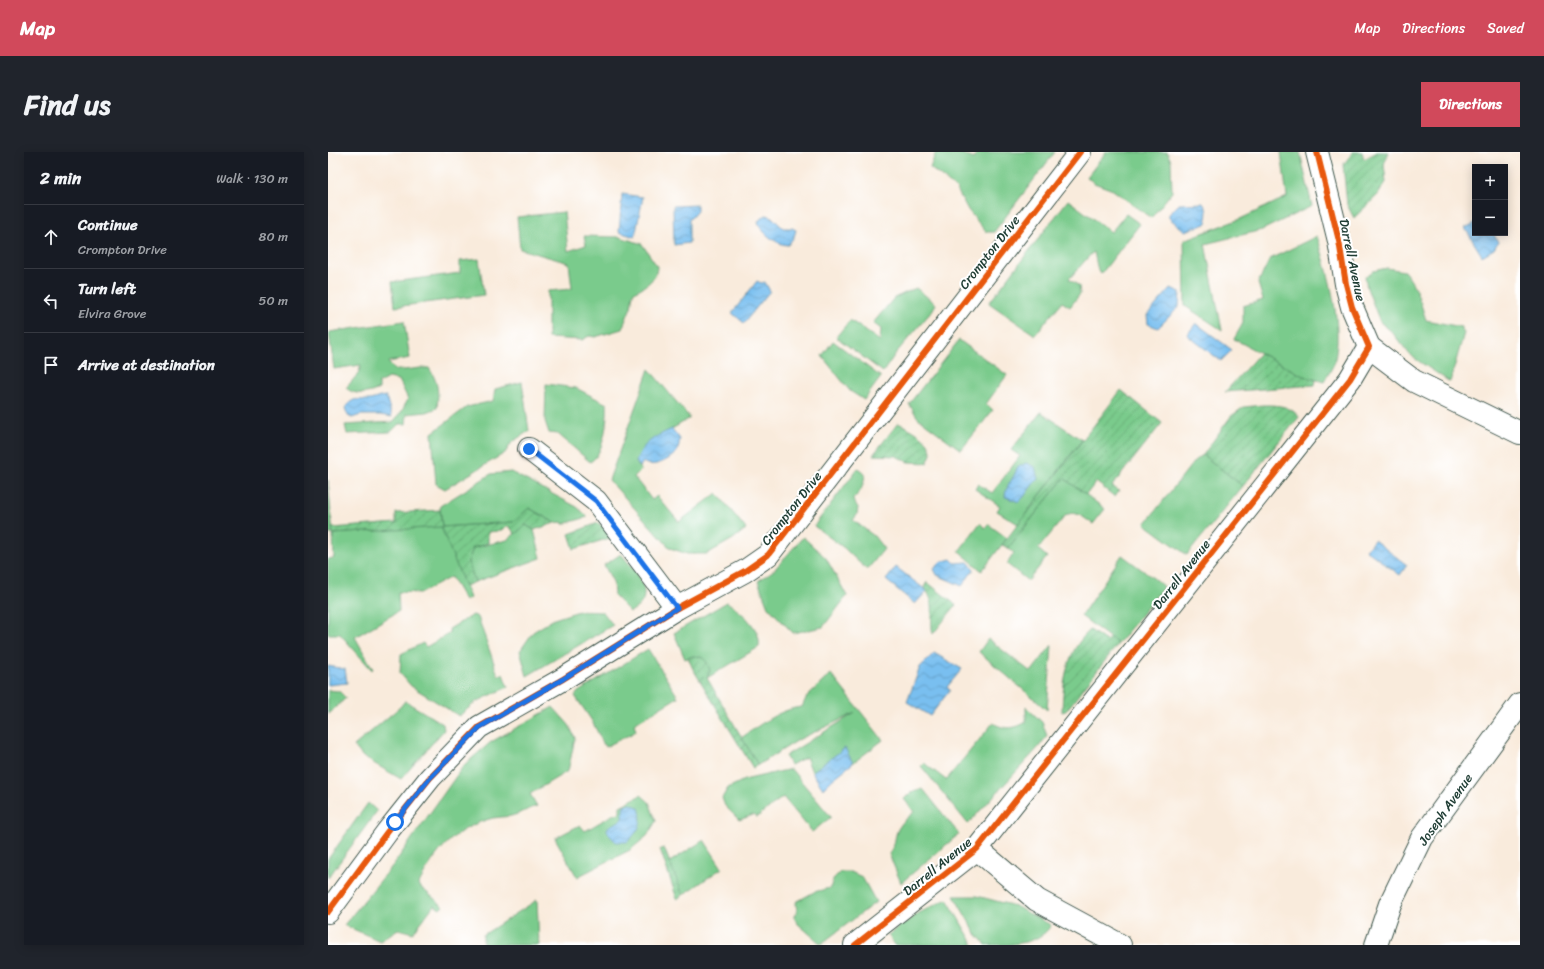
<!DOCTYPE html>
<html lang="en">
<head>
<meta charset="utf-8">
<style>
	:root { --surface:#171b24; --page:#20242c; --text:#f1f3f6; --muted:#9ea1a6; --line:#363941; --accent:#d1495b }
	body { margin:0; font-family:Sriracha,sans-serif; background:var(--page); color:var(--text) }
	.controls { position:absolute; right:12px; top:12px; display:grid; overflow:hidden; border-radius:0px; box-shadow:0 2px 10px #0003 }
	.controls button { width:36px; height:36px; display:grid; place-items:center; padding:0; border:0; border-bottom:1px solid var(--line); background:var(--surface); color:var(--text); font:20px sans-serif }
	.stop { position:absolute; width:12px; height:12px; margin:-9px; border:3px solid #1a73e8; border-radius:50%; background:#fff }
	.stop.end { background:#1a73e8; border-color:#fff; box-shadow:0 1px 4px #0008 }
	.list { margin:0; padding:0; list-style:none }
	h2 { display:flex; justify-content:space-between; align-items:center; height:52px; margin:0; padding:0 16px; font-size:17px }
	h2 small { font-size:13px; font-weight:400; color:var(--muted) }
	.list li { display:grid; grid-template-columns:26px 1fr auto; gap:12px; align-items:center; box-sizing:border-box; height:64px; padding:0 16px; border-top:1px solid var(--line) }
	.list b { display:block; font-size:15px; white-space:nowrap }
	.list p { margin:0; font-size:13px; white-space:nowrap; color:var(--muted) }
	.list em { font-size:13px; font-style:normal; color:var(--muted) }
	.icon { flex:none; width:22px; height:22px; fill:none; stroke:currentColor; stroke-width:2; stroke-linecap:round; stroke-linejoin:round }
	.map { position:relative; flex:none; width:1192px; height:793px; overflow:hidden; border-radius:0px }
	header { display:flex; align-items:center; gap:24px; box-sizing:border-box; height:56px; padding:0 20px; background:var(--accent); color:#fff }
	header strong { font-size:19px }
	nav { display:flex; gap:22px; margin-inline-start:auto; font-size:14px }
	.intro { display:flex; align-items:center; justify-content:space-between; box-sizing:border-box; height:96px; padding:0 24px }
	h1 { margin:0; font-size:28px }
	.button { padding:10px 18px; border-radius:0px; background:var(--accent); color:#fff; font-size:14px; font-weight:700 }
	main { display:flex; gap:24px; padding:0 24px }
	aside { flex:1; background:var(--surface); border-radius:0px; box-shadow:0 2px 10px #0003 }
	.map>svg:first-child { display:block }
	.grass { fill:#7acb8c; stroke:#4c8460 }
	.garden { fill:url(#garden-furrows); stroke:#4c8460 }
	.water { fill:url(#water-waves); stroke:#4c7e92 }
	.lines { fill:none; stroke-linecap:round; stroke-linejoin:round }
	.street-casing { stroke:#40574d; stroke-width:24 }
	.street { stroke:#fff; stroke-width:22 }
	.cycleway-casing { stroke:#fff; stroke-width:8 }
	.cycleway { stroke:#e8590c; stroke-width:6 }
	.route { stroke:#1a73e8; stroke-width:5 }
	.labels { text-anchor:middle; stroke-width:4; stroke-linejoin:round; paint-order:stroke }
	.street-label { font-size:13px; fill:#1f3d34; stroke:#fff }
</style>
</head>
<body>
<header>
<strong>Map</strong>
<nav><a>Map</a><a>Directions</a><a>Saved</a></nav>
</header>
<div class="intro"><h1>Find us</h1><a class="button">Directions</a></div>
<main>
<aside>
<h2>2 min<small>Walk · 130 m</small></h2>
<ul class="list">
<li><svg class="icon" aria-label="ahead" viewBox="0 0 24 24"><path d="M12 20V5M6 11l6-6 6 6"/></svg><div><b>Continue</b><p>Crompton Drive</p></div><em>80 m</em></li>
<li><svg class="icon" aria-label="left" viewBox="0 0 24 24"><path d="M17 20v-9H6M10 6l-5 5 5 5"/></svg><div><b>Turn left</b><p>Elvira Grove</p></div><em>50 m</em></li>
<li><svg class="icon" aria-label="arrive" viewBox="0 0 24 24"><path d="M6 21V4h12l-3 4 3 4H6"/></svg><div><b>Arrive at destination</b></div></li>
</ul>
</aside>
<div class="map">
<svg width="1192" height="793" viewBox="0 0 1192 793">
	<defs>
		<pattern id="garden-furrows" width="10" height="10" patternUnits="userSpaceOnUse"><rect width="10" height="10" fill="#7acb8c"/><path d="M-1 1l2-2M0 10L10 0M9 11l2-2" fill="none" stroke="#63a673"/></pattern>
		<pattern id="water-waves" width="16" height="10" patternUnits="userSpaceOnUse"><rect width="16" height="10" fill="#79bff0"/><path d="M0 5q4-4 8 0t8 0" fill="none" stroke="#639cc3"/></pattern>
	</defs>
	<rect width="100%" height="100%" fill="#fff"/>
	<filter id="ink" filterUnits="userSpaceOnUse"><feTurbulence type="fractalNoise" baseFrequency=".025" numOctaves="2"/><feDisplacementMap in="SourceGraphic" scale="8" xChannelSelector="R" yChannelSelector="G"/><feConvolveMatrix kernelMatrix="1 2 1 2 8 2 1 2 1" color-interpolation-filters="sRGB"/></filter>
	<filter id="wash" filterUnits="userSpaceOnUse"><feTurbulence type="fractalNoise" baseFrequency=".012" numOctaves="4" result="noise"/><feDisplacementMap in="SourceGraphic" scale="16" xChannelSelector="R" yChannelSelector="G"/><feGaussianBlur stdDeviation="0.9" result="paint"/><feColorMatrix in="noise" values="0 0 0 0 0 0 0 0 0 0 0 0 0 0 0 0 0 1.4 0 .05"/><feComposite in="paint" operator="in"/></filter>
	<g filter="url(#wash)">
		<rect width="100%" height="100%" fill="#f9ebdc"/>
		<!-- grass -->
		<g class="grass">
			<path d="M608,0H630L646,7L649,0H727L666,80H658L640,58L628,36L602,16Z"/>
			<path d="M778,0H839L843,9L844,40L823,66L785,38L766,31L759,25Z"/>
			<path d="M953,0H972L984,54L934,78L877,92L894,178L857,154L856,88L912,67L959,45Z"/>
			<path d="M740,48L783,80L798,62L812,72L773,122L770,119L766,100L763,102L741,127L751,134L752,142L742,155L734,150L707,183L661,151Z"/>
			<path d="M236,60L240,99L258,93L256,84L292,85L314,92L329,114C329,129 316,134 305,141L303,155L294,177L267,185L261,184L254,188L220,186V139L244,137L241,111L192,97L189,65Z"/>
			<path d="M989,84C1000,119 1016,175 1006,211C1004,217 999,224 996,230L975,224L906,187L915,171V154L935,148L930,131L942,107Z"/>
			<path d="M151,107L156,143L67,155L64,130L132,121V109Z"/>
			<path d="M1059,116L1076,119C1089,134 1092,150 1098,168L1133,175L1136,181L1122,230L1083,204L1063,179L1052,170L1039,136L1037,125L1045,119Z"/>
			<path d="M588,136L608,152L604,159L568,201L555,220L508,185L522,168L552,189L553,177L545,171L566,146Z"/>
			<path d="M76,169L82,206L60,210L67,218C79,219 89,215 101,216C110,230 111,239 109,256L99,260L79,262L78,272H71L63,280L19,282L17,273L65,270L74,259L80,247L71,228L60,226L51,231V237C41,242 27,244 18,236L30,222L33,213L6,217L1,180Z"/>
			<path d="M631,188L679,223L658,252L665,258L633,298L590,266L581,252Z"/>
			<path d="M505,189L553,225L536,248L522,239L494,204Z"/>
			<path d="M321,217L362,266L344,277L308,310L313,318L306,325L324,348L329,344L351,370L389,341L418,377L405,387L379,402H359L342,396L281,328Z"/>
			<path d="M194,230L201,279L184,290L177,301L117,337L108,332L104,281L139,255L165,249L167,237Z"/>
			<path d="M218,232L248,236L279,252C280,267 276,303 262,310L230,282L221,281L217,269Z"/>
			<path d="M713,260L754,288L690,372L669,359L672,354L647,337L650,332L664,341L692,304L683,298Z"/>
			<path d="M875,303L915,334L859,403L817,372L867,308Z"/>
			<path d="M530,316L537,322C536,333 533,340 525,347L526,351L530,355L529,363L525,368L546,384L556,397L539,418L516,396L486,374Z"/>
			<path d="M183,320L249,355L260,365L235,372L234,370L227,371L201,356L186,370L114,375L142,446L137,449L123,425L93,441L70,440L71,459L27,485L45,517L44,518L12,482H0V407L6,406L5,382H0V328L5,382L114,374L112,354L163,322Z"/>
			<path d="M736,326L777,357L765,372C756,366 748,358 738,363L710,397L719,405L700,429L679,412L686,401L680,396Z"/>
			<path d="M652,371L657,376L660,372L679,386L654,419L631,399Z"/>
			<path d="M198,373L206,378L213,406L147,430L140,410L145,396L179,388Z"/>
			<path d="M475,385L498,406L519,444L495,475L465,481L440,455L430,429L446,418Z"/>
			<path d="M293,402C307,418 332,445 302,460L286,444L285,430L276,413Z"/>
			<path d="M794,403L836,434L790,492L753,464Z"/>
			<path d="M399,450C412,459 434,476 431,495L379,526L365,504L357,507L346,481Z"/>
			<path d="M251,459L275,460L285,473L199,524L192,499L205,480L226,467Z"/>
			<path d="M145,463L150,465L170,523L175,522L180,535L148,550L131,564L83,534L72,521L73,502L95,491L98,495L122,481L121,477Z"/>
			<path d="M660,487L703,520L724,493L719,558L651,500Z"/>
			<path d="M320,497L350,545L306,572L308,579L305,581L277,595L264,569L247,544L250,540Z"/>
			<path d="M503,522L555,588L525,611L517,597L484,620L478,605L463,613L457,604L527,561L472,587L430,613L413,586C432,573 451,557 474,555L479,544Z"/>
			<path d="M0,538L11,539L18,546L0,562Z"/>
			<path d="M77,549L115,572L116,578L73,627L35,605L26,594L72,555Z"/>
			<path d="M225,555L241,573L247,586L240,619L202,642L209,654C200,657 192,662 183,664C177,665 171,665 165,666C126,676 108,699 90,733L115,754L112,757L106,753L85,781L70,777L52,789L16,773L66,712L136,613L163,590Z"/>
			<path d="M698,555L714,570L719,584L710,596L640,672L593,614L596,611L618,628L665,571C676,578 688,577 698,570Z"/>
			<path d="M463,617L503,665L484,680L455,645L429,665L425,663L411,668L397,654L394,646L400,636L416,628Z"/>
			<path d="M595,637L631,682L573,731L561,702C568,694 566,685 570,677C574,670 580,665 586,660L576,647L582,641Z"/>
			<path d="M313,643L321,650L328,669L319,684L302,698L249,725L227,686L252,673L257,679L286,662L292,661V654Z"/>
			<path d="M40,651L49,659L0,726V707Z"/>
			<path d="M376,688L394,716L355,743L340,711Z"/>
			<path d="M512,720H523L534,725L548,750L493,792L469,771L466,765L469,760L468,750L486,740L502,736L506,726Z"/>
			<path d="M626,744H649L687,754L723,773C712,793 681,793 658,793L648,782Z"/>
			<path d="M619,747L646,793H567L560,783L591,761Z"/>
			<path d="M209,748L211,793H155V783Z"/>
		</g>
		<!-- garden -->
		<g class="garden">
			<path d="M1025,0H1034L1036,7L1049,0H1061L1056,12L1058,30L1050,43L1026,66L1019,53L1015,13Z"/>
			<path d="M932,201L975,224L988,228L987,233L897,240Z"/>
			<path d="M793,238L834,271L784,334L791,339L787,345L768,330L758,343L736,326L680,396L674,393Z"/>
			<path d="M935,253C949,253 962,253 971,265L915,334L875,303L903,264L916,255Z"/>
			<path d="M570,271C581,276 604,286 603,302C602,305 600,309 599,311L580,310L568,304L545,303Z"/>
			<path d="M201,356L227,371L206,378L198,373L187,382L181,374L171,379L160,380V391L145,396L140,410L147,430L137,434L113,375L5,382L4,376L68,371V361L112,358L114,375L186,370Z"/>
			<path d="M270,371L278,377L282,386L246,397L241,382Z"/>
			<path d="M599,430L628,453L605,482C600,462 611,456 596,435Z"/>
			<path d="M762,478L778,489L782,485L790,492L738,559L734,560C735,529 738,500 762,478Z"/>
			<path d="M365,504C376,504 379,508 382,519L379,526L430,613L425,616L365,517L360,506Z"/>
			<path d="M336,696L355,743L349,747L332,697Z"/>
		</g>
		<!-- water -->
		<g class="water">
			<path d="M294,42L315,45L307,85L291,80Z"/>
			<path d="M875,51L879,58L878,72L857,79L841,66V62L851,52Z"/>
			<path d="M369,53V59L361,68V91L346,93L345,54Z"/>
			<path d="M438,63L443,64L455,76H464L468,78L466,85L460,93C449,93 432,80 430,69Z"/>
			<path d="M1147,71V81H1165L1170,90L1166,97L1154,104L1137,76Z"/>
			<path d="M429,129L433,131L437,130L442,139L416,171L404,161Z"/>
			<path d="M843,136L852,140L851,155L830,176L820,172L819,163Z"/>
			<path d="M868,171L904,198L893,209L859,183Z"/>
			<path d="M58,244L64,265L52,263H33L24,266L20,264L17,256C27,243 29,249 42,248C48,247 52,244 58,244Z"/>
			<path d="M344,277L352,287C351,290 351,296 349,299C343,308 324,317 315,310L312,315L308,310C314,291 326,285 344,277Z"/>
			<path d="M698,311L707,315L710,327C702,334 699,343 691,350L677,345C677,334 686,327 689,316Z"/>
			<path d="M1046,388L1079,413L1072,423L1038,398Z"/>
			<path d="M623,407L627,411L640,410L646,417L634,434L609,423L606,417L612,410Z"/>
			<path d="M568,415L599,439L587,452L558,428Z"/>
			<path d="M606,501L634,517L619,535L622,538L602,564L579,550L592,515Z"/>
			<path d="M0,514L17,517L19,531L0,533Z"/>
			<path d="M517,596L525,611L505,627L495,637L484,620Z"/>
			<path d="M304,652L311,656C316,671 310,680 299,690H288C269,672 285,675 294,667L296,653Z"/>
		</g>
	</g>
	<g filter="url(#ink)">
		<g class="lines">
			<defs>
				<g id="street">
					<path d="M1041,195L1086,229L1192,281"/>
					<path d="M201,297L268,349L349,456"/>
					<path d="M649,697L709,748L792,793"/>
					<path d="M0,760L59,680L102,626L151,575L235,527L349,456L417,419L440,403L752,0"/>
					<path d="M527,793L649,697L1022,227L1041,195L1024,155L1018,132L1011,89L989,0"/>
					<path d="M1048,793L1062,752L1094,686L1192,552"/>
				</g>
			</defs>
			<!-- street casing -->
			<use href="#street" class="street-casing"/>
			<!-- street -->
			<use href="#street" class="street"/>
			<defs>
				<g id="cycleway">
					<path d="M0,760L59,680L102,626L151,575L235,527L349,456L417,419L440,403L752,0"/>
					<path d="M527,793L649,697L1022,227L1041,195L1024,155L1018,132L1011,89L989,0"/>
				</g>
			</defs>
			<!-- cycleway casing -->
			<use href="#cycleway" class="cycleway-casing"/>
			<!-- cycleway -->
			<use href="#cycleway" class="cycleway"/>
		</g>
	</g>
	<g class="lines" filter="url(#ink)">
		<!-- route -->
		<path class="route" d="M67,670L102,626L152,575L235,527L349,456L268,349L201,297"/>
	</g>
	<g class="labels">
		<!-- street labels -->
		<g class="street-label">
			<text transform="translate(661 100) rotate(-52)" y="5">Crompton Drive</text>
			<text transform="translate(1025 108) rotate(78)" y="5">Darrell Avenue</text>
			<text transform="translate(463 356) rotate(-52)" y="5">Crompton Drive</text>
			<text transform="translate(853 422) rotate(-52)" y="5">Darrell Avenue</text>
			<text transform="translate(1117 657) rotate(-55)" y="5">Joseph Avenue</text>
			<text transform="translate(609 714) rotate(-39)" y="5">Darrell Avenue</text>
		</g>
	</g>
</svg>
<div class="controls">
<button>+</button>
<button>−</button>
</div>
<div class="stop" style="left:67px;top:670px"></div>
<div class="stop end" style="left:201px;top:297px"></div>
</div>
</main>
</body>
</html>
